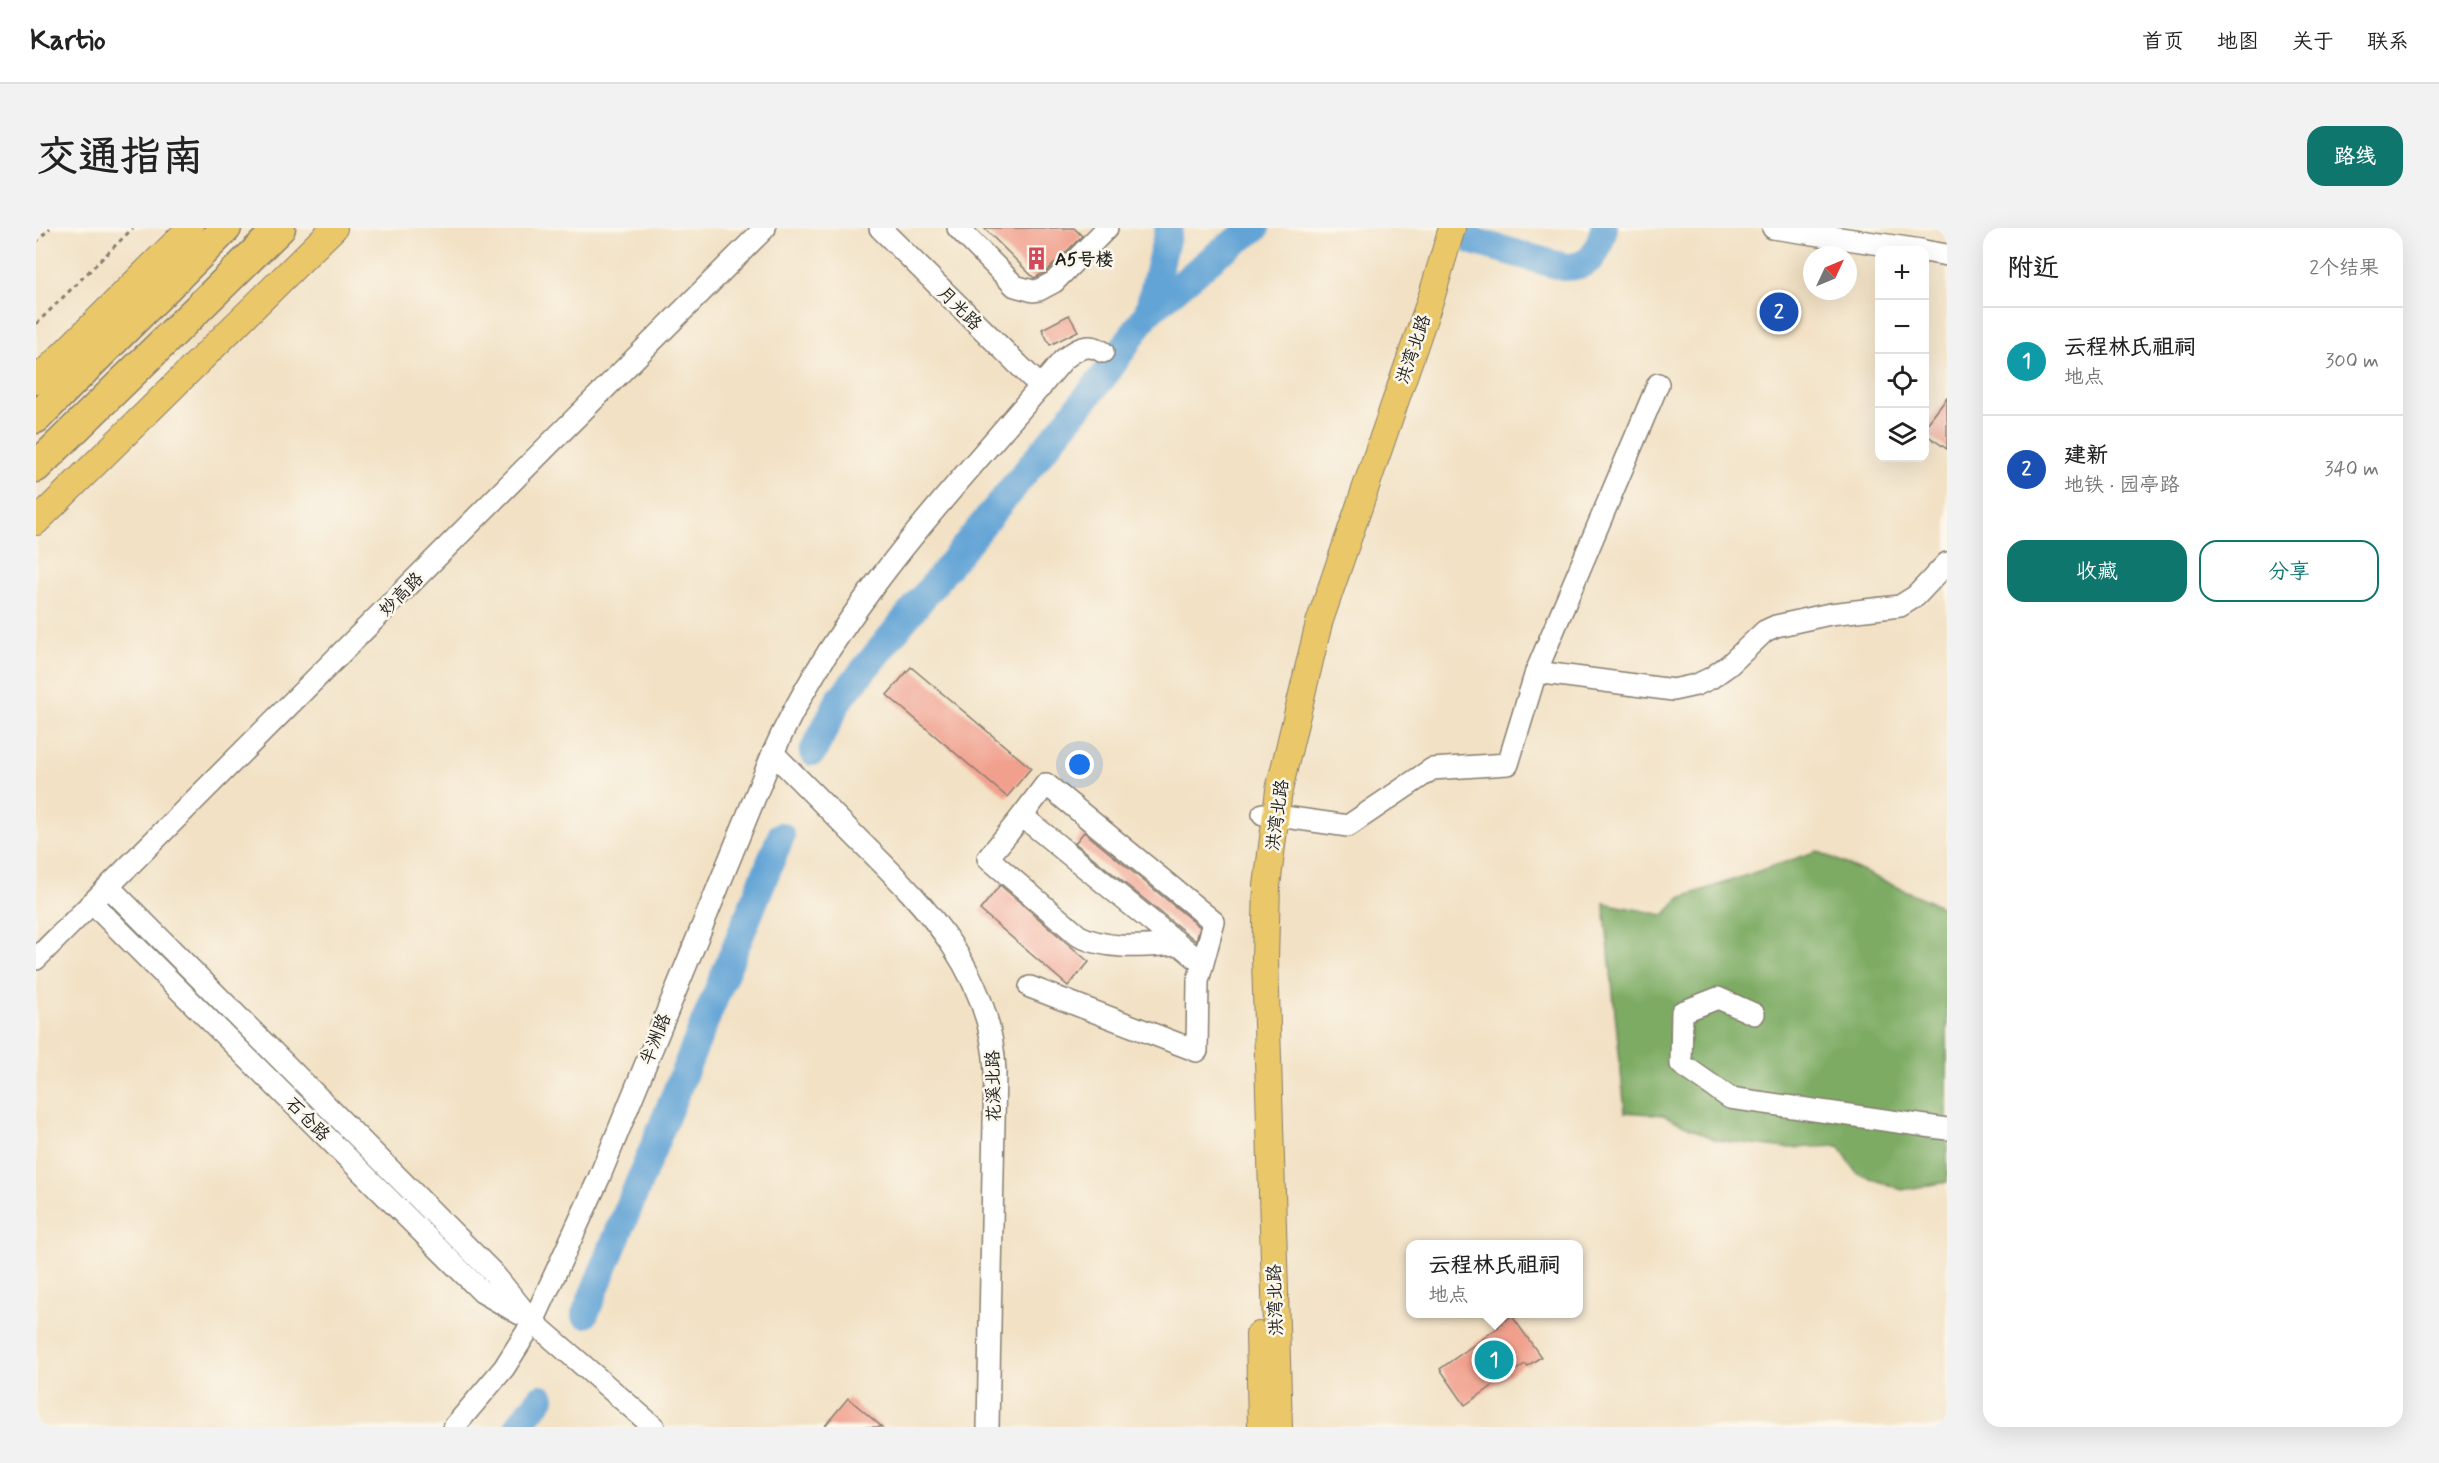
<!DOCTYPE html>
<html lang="zh">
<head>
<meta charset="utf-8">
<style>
	:root { --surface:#fff; --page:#f2f2f2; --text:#222; --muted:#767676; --line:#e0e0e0; --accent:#0f766e }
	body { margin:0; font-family:Mynerve,"LXGW WenKai TC",sans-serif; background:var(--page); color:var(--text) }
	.controls { position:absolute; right:18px; top:18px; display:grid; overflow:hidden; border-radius:12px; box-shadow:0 6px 24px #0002 }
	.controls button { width:54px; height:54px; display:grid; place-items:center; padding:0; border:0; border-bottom:2px solid var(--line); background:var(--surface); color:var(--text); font:30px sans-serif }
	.compass { position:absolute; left:1767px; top:18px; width:54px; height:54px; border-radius:50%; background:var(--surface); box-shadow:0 6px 24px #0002; rotate:46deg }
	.you { position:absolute; left:1044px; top:537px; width:21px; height:21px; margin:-15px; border:4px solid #fff; border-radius:50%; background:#1a73e8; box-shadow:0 0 0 9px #1a73e833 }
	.badge { display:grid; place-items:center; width:39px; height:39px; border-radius:50%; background:var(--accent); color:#fff; font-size:20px; font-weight:700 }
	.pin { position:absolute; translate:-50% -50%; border:3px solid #fff; box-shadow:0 2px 6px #0006 }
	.popup { position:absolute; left:1370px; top:1012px; width:177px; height:78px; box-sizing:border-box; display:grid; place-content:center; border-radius:12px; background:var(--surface); filter:drop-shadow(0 2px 4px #0005); font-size:20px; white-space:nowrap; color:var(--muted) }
	.popup b { font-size:22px; color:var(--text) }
	.popup::after { content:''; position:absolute; left:50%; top:100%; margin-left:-12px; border:12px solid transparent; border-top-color:var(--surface) }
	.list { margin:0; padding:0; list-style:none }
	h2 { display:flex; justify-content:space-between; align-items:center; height:78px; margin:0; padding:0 24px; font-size:26px }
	h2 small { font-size:20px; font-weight:400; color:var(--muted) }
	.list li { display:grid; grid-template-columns:39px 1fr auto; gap:18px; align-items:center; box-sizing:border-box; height:108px; padding:0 24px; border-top:2px solid var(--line) }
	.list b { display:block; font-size:22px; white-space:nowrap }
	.list p { margin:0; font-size:20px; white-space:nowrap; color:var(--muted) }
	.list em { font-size:20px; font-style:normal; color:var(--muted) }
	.actions { display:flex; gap:12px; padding:18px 24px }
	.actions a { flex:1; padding:14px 0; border:2px solid var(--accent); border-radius:18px; text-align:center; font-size:21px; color:var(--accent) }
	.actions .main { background:var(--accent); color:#fff }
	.icon { flex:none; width:33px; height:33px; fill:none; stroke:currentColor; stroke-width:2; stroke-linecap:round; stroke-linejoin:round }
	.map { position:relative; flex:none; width:1911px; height:1199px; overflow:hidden; border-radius:18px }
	header { display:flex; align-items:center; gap:36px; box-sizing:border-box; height:84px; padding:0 30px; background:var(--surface); border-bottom:2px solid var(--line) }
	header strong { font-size:28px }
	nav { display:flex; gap:33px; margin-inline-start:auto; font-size:21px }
	.intro { display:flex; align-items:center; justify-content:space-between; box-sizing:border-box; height:144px; padding:0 36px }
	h1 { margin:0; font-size:42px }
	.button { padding:15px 27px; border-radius:18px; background:var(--accent); color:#fff; font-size:21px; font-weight:700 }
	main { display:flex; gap:36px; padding:0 36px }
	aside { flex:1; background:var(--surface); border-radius:18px; box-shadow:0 6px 24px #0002 }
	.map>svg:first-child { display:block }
	.forest { fill:#7dab64; stroke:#4c6440; stroke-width:1.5 }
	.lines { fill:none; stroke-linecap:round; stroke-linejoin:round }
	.river { stroke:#63a4d6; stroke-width:28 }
	.building { fill:#f1a08e }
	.minor-casing { stroke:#877e70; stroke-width:24 }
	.major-casing { stroke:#877e70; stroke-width:28 }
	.highway-casing { stroke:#877e70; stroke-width:33 }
	.path { stroke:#877e70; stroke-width:3; stroke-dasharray:4.5 4.5; stroke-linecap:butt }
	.minor { stroke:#fff; stroke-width:21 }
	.major { stroke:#eac769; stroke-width:26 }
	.highway { stroke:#eac769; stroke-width:30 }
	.labels { text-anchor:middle; stroke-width:5; stroke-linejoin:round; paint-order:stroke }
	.poi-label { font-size:18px; font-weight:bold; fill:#1c1c1c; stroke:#fbf7ec; text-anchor:start }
	.street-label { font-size:18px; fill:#1c1c1c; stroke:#fbf7ec }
</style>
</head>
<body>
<header>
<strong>Kartio</strong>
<nav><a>首页</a><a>地图</a><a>关于</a><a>联系</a></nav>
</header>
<div class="intro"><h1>交通指南</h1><a class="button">路线</a></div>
<main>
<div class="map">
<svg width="1911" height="1199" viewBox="0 0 1911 1199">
	<rect width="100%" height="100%" fill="#fbf7ec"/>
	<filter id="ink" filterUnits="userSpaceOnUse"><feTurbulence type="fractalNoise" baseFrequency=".0167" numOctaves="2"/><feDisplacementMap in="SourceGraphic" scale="12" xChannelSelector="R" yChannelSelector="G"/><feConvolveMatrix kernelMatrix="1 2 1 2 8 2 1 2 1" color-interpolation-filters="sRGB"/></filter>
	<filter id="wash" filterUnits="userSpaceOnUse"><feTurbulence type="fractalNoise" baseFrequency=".008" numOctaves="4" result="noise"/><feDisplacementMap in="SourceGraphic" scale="24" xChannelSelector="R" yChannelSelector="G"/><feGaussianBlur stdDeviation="1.35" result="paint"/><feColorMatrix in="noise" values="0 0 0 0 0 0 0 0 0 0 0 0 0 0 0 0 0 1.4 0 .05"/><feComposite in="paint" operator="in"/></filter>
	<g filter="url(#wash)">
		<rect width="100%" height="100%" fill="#f2e1c4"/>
		<!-- forest -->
		<path class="forest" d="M1781,623L1911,681V954L1866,962L1821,945L1803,918L1751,920L1680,912L1627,887L1589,884L1568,675L1628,687L1644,670Z"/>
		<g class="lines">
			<!-- river -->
			<g class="river">
				<path d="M1437,13L1528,39C1556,39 1562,25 1568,0"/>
				<path d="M1112,84L1184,24L1220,0"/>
				<path d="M777,524L803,472L1072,143L1112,84L1133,0"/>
				<path d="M549,1086L745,608"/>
				<path d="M482,1199L505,1170"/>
			</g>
		</g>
		<g id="blocks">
			<!-- building -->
			<g class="building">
				<path d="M948,0H1038L1046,8L1010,44L998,50Z"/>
				<path d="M1033,87L1042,103L1014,117L1006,101Z"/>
				<path d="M1911,170V221L1888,205V200Z"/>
				<path d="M875,439L995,540L971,569L851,467Z"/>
				<path d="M1048,604L1164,699L1160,713L1039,615Z"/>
				<path d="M964,657L1053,734L1032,758L944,682Z"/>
				<path d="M1476,1088L1505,1129L1491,1138L1489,1136L1429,1177L1404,1141L1463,1099L1462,1098Z"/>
				<path d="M812,1170L846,1199H788Z"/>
			</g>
		</g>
	</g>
	<g filter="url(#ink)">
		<use href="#blocks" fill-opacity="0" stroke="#877e70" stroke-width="1.5"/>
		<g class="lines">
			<defs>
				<g id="minor">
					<path d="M844,0L1005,159"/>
					<path d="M922,0L979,58L997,63L1003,62L1018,54L1071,0"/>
					<path d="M1737,0L1885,22"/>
					<path d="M1888,23L1911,27"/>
					<path d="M1500,444L1637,462L1660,457L1675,450L1693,437L1729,403L1740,398L1794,386L1864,378L1880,368L1911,335"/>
					<path d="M737,525C767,555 797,586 827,616C892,680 955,746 959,843L952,1199"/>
					<path d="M1227,586L1312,598L1396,541L1472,536L1500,444L1622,156"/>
					<path d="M986,588L1010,556L1178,694L1162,753L1161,823L994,759"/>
					<path d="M73,659L457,1045L497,1094L618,1199"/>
					<path d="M56,675L446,1064L484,1086"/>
					<path d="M1143,716C1110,718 1074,723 1043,708L952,630L986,588L1143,716L1166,735"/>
					<path d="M0,731L729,0"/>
					<path d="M1718,786L1682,770L1646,784L1645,836L1694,870L1911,901"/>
					<path d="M418,1199L468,1140L497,1094L563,950L737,525C803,377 924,255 1027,132C1039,122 1052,113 1067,124"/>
				</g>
				<g id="major">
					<path d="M0,153L154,0"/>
					<path d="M0,294L298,0"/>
					<path d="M1223,1107L1225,1199"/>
					<path d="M1243,1199L1229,730L1231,658L1243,562L1283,395L1396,67L1416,0"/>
				</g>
				<g id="highway">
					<path d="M0,190L190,0"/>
					<path d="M0,239L244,0"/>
				</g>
			</defs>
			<!-- minor casing -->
			<use href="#minor" class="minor-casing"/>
			<!-- major casing -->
			<use href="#major" class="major-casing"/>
			<!-- highway casing -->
			<use href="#highway" class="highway-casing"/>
			<!-- path -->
			<g class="path">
				<path d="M0,14L14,0"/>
				<path d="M0,96L97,0"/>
			</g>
			<!-- minor -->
			<use href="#minor" class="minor"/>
			<!-- major -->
			<use href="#major" class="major"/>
			<!-- highway -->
			<use href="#highway" class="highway"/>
		</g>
	</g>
	<!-- icons -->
	<defs>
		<symbol id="building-bare" viewBox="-9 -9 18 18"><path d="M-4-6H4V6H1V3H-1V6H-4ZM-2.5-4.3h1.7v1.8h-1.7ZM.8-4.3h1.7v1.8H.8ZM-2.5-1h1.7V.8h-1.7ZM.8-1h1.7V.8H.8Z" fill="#d1495b" stroke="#fbf7ec" stroke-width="2.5" paint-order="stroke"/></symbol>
	</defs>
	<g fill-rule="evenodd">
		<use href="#building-bare" x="984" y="14" width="33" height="33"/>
	</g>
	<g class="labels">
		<!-- poi labels -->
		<g class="poi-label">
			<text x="1019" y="37">A5号楼</text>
		</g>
		<!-- street labels -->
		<g class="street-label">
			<text transform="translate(924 80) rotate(45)" y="6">月光路</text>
			<text transform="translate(1377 121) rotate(-71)" y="6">洪湾北路</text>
			<text transform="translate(365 366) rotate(-45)" y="6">妙高路</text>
			<text transform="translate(1241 587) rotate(-82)" y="6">洪湾北路</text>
			<text transform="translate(619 811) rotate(-68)" y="6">半洲路</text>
			<text transform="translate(957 858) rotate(-91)" y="6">花溪北路</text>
			<text transform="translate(272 891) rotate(45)" y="6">石仓路</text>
			<text transform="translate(1239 1072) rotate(-92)" y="6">洪湾北路</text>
		</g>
	</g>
</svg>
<div class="controls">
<button>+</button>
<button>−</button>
<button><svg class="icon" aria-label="locate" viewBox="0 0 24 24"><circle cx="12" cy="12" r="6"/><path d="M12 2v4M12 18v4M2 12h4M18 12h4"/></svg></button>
<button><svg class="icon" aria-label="layers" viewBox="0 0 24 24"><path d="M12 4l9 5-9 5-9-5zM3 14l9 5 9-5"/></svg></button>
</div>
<svg class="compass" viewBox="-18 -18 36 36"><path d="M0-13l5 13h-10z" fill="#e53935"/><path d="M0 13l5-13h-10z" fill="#767676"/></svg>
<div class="you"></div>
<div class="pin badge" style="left:1458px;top:1132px;background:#0f9aa8">1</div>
<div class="popup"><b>云程林氏祖祠</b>地点</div>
<div class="pin badge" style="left:1743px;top:84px;background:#1a4fb4">2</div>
</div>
<aside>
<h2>附近<small>2个结果</small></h2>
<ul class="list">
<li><span class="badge" style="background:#0f9aa8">1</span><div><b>云程林氏祖祠</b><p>地点</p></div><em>300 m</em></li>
<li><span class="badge" style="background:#1a4fb4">2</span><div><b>建新</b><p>地铁 · 园亭路</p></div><em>340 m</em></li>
</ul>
<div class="actions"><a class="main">收藏</a><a>分享</a></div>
</aside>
</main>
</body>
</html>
